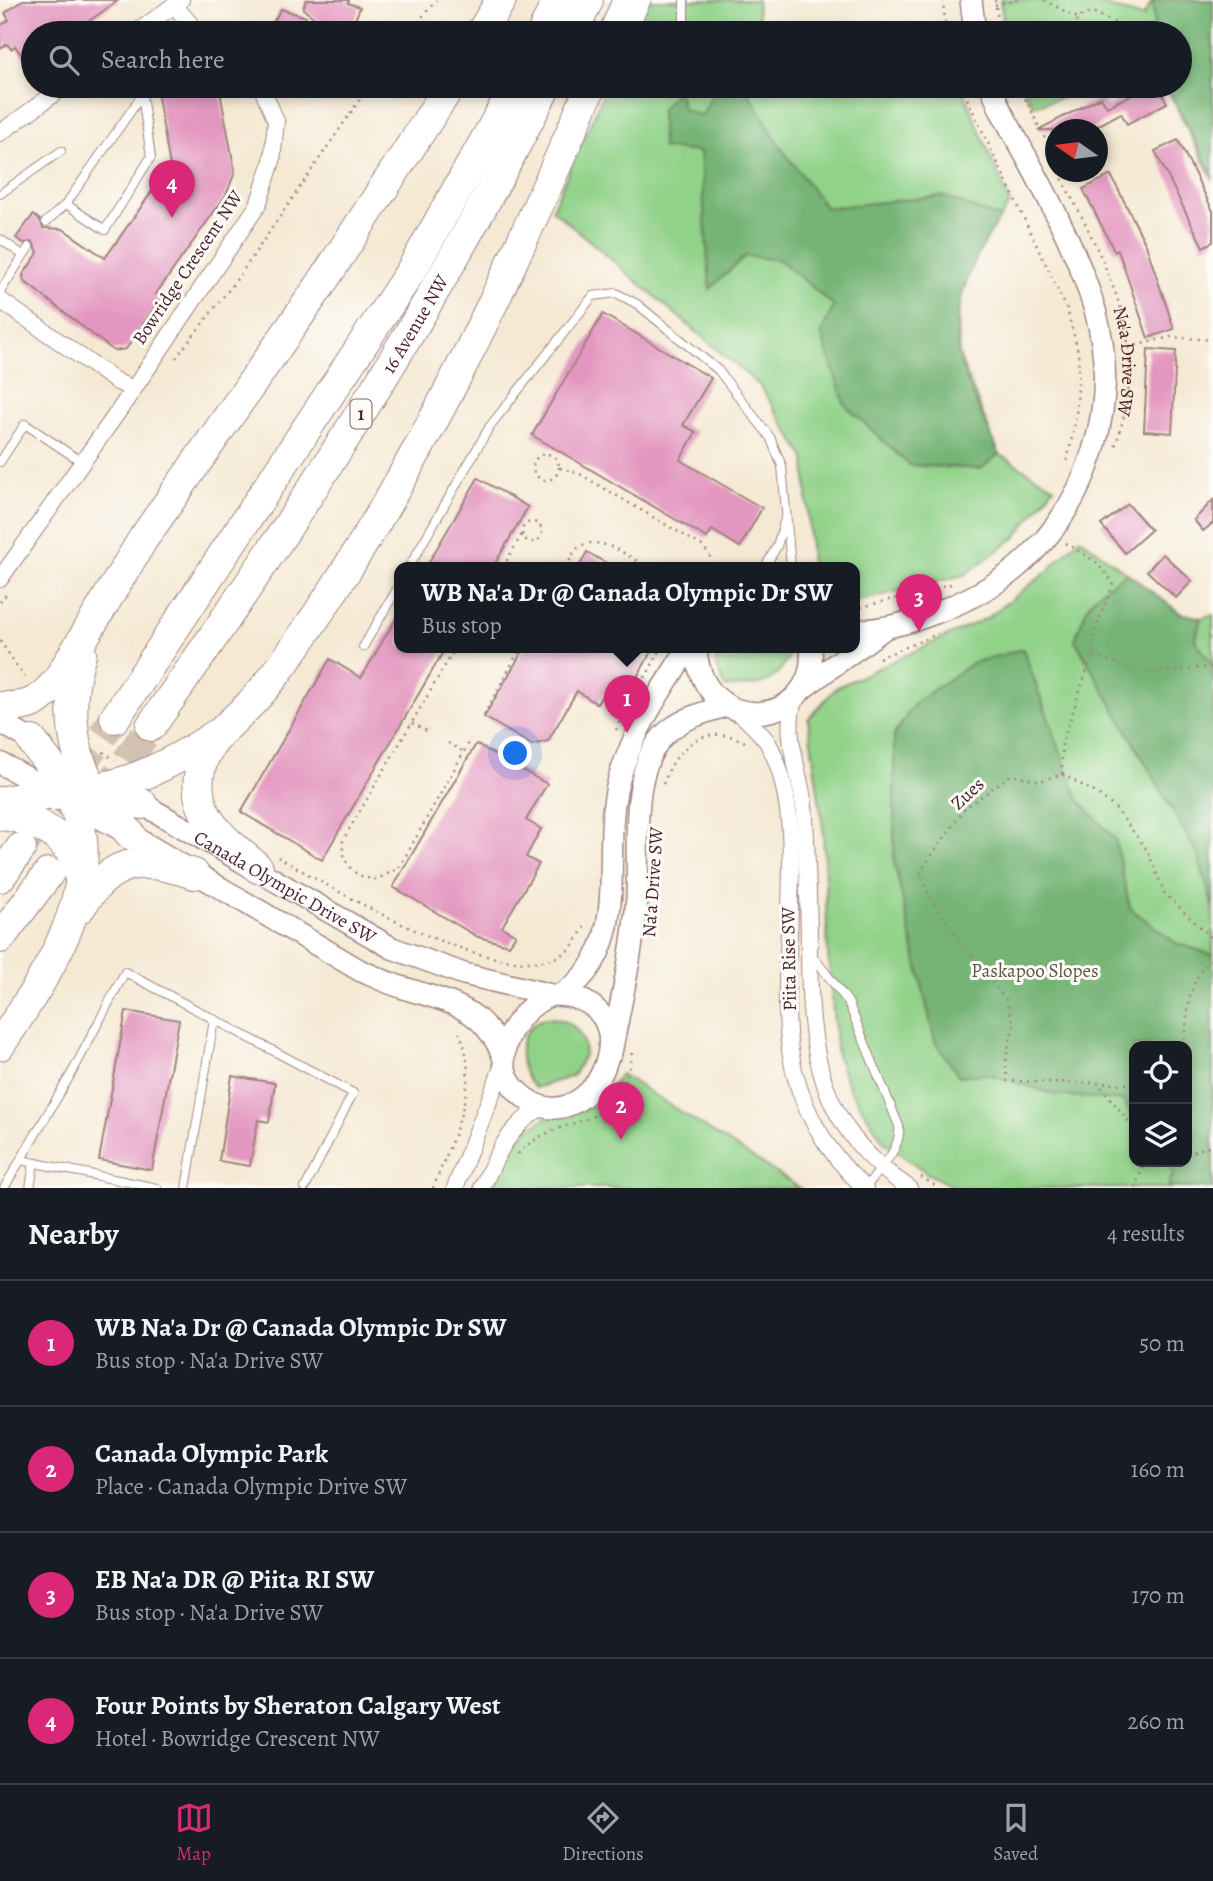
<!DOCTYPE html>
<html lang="en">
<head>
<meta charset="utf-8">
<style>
	:root { --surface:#171b24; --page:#20242c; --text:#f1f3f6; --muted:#9ea1a6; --line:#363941; --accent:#db2777 }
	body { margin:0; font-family:Alegreya,serif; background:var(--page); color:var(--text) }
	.controls { position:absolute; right:21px; bottom:21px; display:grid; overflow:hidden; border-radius:14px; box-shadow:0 4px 10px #0003 }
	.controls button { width:63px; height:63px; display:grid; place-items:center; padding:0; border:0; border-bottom:2px solid var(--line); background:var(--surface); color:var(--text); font:35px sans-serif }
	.compass { position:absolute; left:1045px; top:119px; width:63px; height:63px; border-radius:50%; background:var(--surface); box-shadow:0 4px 10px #0003; rotate:284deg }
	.you { position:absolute; left:516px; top:754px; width:24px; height:24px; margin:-18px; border:5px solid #fff; border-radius:50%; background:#1a73e8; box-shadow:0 0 0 10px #1a73e833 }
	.badge { display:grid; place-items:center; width:46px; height:46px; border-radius:50%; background:var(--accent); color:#fff; font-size:23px; font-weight:700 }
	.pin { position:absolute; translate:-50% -58px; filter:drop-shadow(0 2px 4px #0008) }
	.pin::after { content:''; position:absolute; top:37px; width:24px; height:21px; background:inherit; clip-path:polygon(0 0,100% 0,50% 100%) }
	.popup { position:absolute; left:394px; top:562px; width:466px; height:91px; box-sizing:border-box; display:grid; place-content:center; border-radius:14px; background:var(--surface); filter:drop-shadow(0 2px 5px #0005); font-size:23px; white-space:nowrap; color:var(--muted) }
	.popup b { font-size:26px; color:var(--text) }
	.popup::after { content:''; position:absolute; left:50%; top:100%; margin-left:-14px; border:14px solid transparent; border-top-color:var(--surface) }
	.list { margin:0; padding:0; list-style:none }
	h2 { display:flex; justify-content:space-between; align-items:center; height:91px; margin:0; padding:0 28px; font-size:30px }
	h2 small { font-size:23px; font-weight:400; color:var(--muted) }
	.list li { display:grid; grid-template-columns:46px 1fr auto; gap:21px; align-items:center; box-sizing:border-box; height:126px; padding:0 28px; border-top:2px solid var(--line) }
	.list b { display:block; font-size:26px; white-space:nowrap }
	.list p { margin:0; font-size:23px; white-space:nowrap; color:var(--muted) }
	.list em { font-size:23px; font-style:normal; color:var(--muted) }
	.icon { flex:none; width:38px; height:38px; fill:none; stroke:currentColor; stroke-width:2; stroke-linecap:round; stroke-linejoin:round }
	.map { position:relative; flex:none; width:1213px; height:1188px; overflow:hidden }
	.search { position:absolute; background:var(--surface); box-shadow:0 4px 10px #0003; left:21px; right:21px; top:21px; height:77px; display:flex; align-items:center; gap:18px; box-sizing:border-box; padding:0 24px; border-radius:38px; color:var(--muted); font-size:26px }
	.sheet { height:595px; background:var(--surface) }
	nav { display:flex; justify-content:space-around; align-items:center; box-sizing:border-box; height:98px; border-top:2px solid var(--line); background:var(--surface); font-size:19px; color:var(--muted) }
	nav a { display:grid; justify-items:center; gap:4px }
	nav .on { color:var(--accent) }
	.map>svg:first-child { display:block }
	.green { fill:#91d289; stroke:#6e785a; stroke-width:2; fill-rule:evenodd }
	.forest { fill:#74b475; stroke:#5f6a50; stroke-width:2 }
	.building { fill:#e396c0 }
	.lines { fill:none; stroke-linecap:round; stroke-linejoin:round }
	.motorway-tunnel { stroke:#d3c1b2; stroke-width:30; stroke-dasharray:30 15; stroke-linecap:butt }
	.service-casing { stroke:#a08480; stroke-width:10 }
	.minor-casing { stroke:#a08480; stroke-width:18 }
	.tertiary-casing { stroke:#a08480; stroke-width:24 }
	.motorway-casing { stroke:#a08480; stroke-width:32 }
	.path { stroke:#a08480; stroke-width:2.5; stroke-dasharray:2 5; stroke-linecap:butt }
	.service { stroke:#fff; stroke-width:8 }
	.minor { stroke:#fff; stroke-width:16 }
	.tertiary { stroke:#fff; stroke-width:21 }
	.motorway { stroke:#fff; stroke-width:30 }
	.labels { text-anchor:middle; stroke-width:6; stroke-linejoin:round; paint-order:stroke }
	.shield { fill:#fdfcf7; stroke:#806168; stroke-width:2 }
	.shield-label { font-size:18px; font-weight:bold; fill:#4a1f2b }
	.street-label { font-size:19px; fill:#4a1f2b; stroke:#fdfcf7 }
	.park-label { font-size:19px; fill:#5f5547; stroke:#fdfcf7 }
</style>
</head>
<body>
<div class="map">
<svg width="1213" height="1188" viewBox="0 0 1213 1188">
	<rect width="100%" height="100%" fill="#fdfcf7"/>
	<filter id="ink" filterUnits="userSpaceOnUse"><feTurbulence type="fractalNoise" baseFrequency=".0143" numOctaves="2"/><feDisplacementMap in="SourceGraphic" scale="14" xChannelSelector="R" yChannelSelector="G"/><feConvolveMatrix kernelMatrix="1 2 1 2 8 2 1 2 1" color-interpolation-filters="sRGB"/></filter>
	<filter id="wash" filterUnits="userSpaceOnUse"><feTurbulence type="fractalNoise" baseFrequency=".00686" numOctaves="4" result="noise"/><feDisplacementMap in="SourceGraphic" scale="28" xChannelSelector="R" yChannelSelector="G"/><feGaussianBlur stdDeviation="1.57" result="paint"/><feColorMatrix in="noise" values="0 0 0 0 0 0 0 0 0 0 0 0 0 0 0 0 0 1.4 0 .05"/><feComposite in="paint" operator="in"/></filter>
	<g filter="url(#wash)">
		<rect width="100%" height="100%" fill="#f5e9d4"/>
		<!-- green -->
		<g class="green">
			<path d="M639,0H757L759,33H627Z"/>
			<path d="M1000,0H1084L1143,17L1153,0H1213V180L1166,86H1180V33H1005Z"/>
			<path d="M607,86H961L1010,203L975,255L958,307L959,355L999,454L1054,487L1016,537L964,575L855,602L854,567H811L805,458L760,386L552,209Z"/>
			<path d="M1023,86H1103L1033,106Z"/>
			<path d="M1080,538L1180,613L1201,618L1213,615V1188H956L928,1174L884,1142L849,1088L837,1056L828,954L823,828L808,719L837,687L987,618L1047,572ZM1134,1046H1187V1162H1134Z"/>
			<path d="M716,647H792C780,684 760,687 725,687L716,665Z"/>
			<path d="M545,1018C569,1017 583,1030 585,1053L573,1076L535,1088C514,1067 515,1029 545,1018Z"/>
			<path d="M621,1074L800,1188H492L510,1149L526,1131L546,1118L596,1106Z"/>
		</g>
		<!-- forest -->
		<g class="forest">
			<path d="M1153,0H1213V175L1166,86H1180V33H1154Z"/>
			<path d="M716,87L746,88L780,146L826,208L942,196L1000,218C973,259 950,304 959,354C963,380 989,428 999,454L981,469L909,465L845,405L821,333L834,306L780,260L745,256L710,289L700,152L662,148L661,109L678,90L683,109L702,116Z"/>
			<path d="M1127,573L1180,613L1201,618L1195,640L1213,665V906L1197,853L1075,640C1090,597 1090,597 1127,573Z"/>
			<path d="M1023,649L1078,799L1115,839L1130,908L1176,943L1213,955V1188H1168L1173,1173L1165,1162H1187V1046H1134V1118L1123,1101L1056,1095L989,1074L959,1076L935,1042L894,862V735L915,703L972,663Z"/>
		</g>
		<g id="blocks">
			<!-- building -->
			<g class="building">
				<path d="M23,0H119L72,33H33V72L15,46L11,49L7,44L0,49V26L9,20L5,13Z"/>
				<path d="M306,0H349L348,3L360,7L352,28L326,27L303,9Z"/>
				<path d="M281,9L306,17L302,33H267Z"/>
				<path d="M156,86H219L235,172L226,195L156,294L161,297L126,349L114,351L24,281L23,275L38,253L33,242L24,243L16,238L33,215L40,220L43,228L63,229L105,258L170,166Z"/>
				<path d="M1149,86H1158L1167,103L1127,124L1121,113L1090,130H1038L1101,97L1107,107Z"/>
				<path d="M1178,140L1213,211V242L1203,247L1155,151Z"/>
				<path d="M1111,175L1146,245L1174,329L1148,338L1118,250L1115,252L1083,189Z"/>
				<path d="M603,314L711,378L683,425L696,432L680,460L762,508L740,547L712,530L707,538L532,435Z"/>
				<path d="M1148,349L1176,351L1172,433L1144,431Z"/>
				<path d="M478,478L528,507L493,567H426Z"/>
				<path d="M1213,500V523L1203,531L1194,520Z"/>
				<path d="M1128,504L1151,530L1125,553L1101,525Z"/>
				<path d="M587,552L613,567H579Z"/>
				<path d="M1163,554L1192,581L1176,598L1147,571Z"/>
				<path d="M400,612V647H446L322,860L241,812L330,659L361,678Z"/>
				<path d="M525,647H654L627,695L609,684L597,704L577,691L548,741L532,745L484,717Z"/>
				<path d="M476,744L547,784L526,820L541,829L526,857L539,864L502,927L516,935L509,945L478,937L393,887Z"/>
				<path d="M126,1011L179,1020L152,1170L99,1160Z"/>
				<path d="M232,1076L275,1083L269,1122L258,1120L250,1166L219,1161Z"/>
			</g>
		</g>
	</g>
	<g filter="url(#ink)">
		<use href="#blocks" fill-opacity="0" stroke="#a08480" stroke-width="2"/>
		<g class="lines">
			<!-- motorway-tunnel -->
			<g class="motorway-tunnel">
				<path d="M101,798L151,726"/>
				<path d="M23,845L115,718"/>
			</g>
			<defs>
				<g id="service">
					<path d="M632,33L647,0"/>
					<path d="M684,33V0"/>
					<path d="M140,86L142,95L151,157L105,230L66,204L142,95"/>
					<path d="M0,194L61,151"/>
					<path d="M46,222L66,204"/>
					<path d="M0,239L23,255"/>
					<path d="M0,292L29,247"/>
					<path d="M0,462L25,424L82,462"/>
					<path d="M409,567L490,426L593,296L616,293L637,304L718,370L770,437L782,466L791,567"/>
					<path d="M765,567L777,546L785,519"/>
					<path d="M363,647L400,584"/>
					<path d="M812,955L848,1002L899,1126C902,1149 878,1171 865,1188"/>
					<path d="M21,1160L157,1188"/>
					<path d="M4,1188L74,1069L125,972L353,1093L305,1188"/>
					<path d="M30,1188L34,1163"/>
					<path d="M186,1188L214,1020"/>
				</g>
				<g id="minor">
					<path d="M174,5L198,33"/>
					<path d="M136,33L181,0"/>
					<path d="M0,133L65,86"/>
					<path d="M0,300L117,382L131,388"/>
					<path d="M0,579L120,409L258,205L272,161L276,121L261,86"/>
					<path d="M795,697C781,738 803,775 805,817C807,861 809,906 809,950C810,1052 817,1127 909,1188"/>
					<path d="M739,712C749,722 760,731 768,743C812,822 777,961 790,1050C798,1104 825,1152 865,1188"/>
					<path d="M455,1188L503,1065"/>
					<path d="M482,1188C497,1154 509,1126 542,1107"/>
				</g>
				<g id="tertiary">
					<path d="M971,0L975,33"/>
					<path d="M854,630C904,631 977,600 1015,569C1089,507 1122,404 1095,310C1074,240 1035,173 1000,109L991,86"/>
					<path d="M696,647C700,739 819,730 811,647"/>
					<path d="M803,688L885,628"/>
					<path d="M0,722L43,747"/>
					<path d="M0,763L131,835L361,971C374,976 387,983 401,987C449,1003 482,1005 503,1056"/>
					<path id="s2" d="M132,798L392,948L464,974L551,995"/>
					<path d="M551,995C660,995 595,1144 528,1100C482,1070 509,1013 551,995Z"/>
					<path d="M560,995C637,948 598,852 619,779C633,731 662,688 689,647"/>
					<path d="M611,1053C621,1002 633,950 637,899C640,850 626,763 671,729C687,717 706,712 725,706"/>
				</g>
				<g id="motorway">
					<path d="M481,33L501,0"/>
					<path d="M542,33L558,0"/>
					<path d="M573,33L588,0"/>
					<path d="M614,33L628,0"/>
					<path d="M81,654C67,696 69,750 93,788C104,805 119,820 131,835"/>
					<path d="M0,707C31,708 39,702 58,680L143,539L319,287L450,86"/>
					<path d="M115,718L411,271L516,86"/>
					<path id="s3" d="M151,726C296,521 433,310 546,86"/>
					<path d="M76,790C126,789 176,761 217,734"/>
					<path d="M0,802C48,791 94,792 142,804"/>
					<path d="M0,815C33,817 73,837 78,873"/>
					<path d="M258,868C227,841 190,817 200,770C206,739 234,722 254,700C272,681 287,659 302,637C421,466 509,276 591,86"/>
					<path d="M0,877L21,848"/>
					<path d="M80,908C112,858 139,856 194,874"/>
					<path d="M0,938L49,873"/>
					<path d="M0,1045C49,971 113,880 67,789C58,772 43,757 32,741"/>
				</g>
			</defs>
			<!-- service casing -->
			<use href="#service" class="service-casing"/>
			<!-- minor casing -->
			<use href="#minor" class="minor-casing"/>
			<!-- tertiary casing -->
			<use href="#tertiary" class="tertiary-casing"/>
			<!-- motorway casing -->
			<use href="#motorway" class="motorway-casing"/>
			<!-- path -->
			<g class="path">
				<path d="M943,0L946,33"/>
				<path d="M995,0L1000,33"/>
				<path d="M1044,0L1079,19"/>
				<path d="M995,5L1017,0"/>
				<path d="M409,33L436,0"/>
				<path d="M1068,33L1081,16L1093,12L1123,27L1124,33"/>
				<path d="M961,86L1067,309L1078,351L1079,373L1076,417L1067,462"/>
				<path d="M1019,86L1056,161"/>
				<path d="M1027,102L1040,86"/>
				<path id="s1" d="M1060,172C1066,190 1078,208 1086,225C1125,307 1146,360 1114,449"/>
				<path d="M1129,347L1170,337L1213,340"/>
				<path d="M176,358L240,275L369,86"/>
				<circle cx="546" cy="467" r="13"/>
				<path d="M560,468L578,473L704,547L711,558"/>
				<circle cx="532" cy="532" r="10"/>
				<path d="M1066,543L1096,562L1113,582C1111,593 1107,599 1103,609C1097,624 1094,639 1092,655"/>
				<path d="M805,566V567"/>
				<path d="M503,567L522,534"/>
				<path d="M566,567C570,561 573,552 578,548C596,533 631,556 645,567"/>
				<path d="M0,602L7,593"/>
				<path d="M854,609L951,584"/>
				<path d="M0,641L26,679"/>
				<path d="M456,647L343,840C341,863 354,879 377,879L399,868L471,739"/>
				<path d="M879,658L938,634"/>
				<path d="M645,678L662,647"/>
				<path d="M484,715L521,647"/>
				<path d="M412,723L427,731"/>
				<path d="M616,730L622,717"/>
				<path d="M448,743L466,753"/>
				<path d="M103,752L115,760"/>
				<path d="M1062,774V744L1092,655L1147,673L1213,667"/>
				<path d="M663,784C676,746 706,722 745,742"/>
				<path d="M278,857C334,889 508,996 567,951C575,945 580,933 586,925"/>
				<path d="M1183,1046C1190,1012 1184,983 1213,958"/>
				<path d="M1134,1084L1007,1081L1006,1057L1014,1024L1006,1000L939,912L920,875L923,868L965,808L1011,775L1040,781L1062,774L1098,794L1116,809L1147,850L1165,894L1213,939"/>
				<path d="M1101,1087L1134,1128"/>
				<path d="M518,1154C560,1108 621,1141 632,1051"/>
				<path d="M1187,1154L1213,1145"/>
				<path d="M921,1177L939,1188"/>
				<path d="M433,1188C451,1142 483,1081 459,1033"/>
				<path d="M1135,1188L1144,1162"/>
			</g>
			<!-- service -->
			<use href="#service" class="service"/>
			<!-- minor -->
			<use href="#minor" class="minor"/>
			<!-- tertiary -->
			<use href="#tertiary" class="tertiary"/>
			<!-- motorway -->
			<use href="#motorway" class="motorway"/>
		</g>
	</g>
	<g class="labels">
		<!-- shield labels -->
		<rect class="shield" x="350.5" y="399.5" width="21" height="29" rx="5"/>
		<g class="shield-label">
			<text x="361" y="420">1</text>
		</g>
		<!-- street labels -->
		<g class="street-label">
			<text transform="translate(187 267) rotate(-56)" y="7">Bowridge Crescent NW</text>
			<text dy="7" stroke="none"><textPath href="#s3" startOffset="481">16 Avenue NW</textPath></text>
			<text dy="7" stroke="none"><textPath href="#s1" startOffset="203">Na'a Drive SW</textPath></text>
			<text transform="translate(967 793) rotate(-43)" y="7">Zues</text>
			<text transform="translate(652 882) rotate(-86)" y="7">Na'a Drive SW</text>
			<text dy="7" stroke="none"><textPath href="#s2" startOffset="177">Canada Olympic Drive SW</textPath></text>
			<text transform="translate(788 959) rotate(-91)" y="7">Piita Rise SW</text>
		</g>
		<!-- park labels -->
		<g class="park-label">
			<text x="1035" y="977">Paskapoo Slopes</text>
		</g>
	</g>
</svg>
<div class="controls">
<button><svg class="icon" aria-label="locate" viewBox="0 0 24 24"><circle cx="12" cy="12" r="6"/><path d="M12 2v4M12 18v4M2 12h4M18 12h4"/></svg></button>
<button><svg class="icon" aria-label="layers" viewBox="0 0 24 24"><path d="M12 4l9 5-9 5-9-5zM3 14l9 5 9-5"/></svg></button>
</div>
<svg class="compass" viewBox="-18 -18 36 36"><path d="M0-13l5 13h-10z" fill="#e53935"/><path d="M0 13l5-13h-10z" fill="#9ea1a6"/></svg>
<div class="you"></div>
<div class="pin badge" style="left:627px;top:733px">1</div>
<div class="popup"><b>WB Na'a Dr @ Canada Olympic Dr SW</b>Bus stop</div>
<div class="pin badge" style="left:621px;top:1140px">2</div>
<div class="pin badge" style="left:919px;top:632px">3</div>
<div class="pin badge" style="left:172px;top:218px">4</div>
<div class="search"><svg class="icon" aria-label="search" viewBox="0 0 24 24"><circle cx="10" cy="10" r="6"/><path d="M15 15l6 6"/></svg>Search here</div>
</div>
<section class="sheet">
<h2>Nearby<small>4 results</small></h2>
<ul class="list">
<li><span class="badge">1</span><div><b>WB Na'a Dr @ Canada Olympic Dr SW</b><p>Bus stop · Na'a Drive SW</p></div><em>50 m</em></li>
<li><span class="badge">2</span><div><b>Canada Olympic Park</b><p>Place · Canada Olympic Drive SW</p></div><em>160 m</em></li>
<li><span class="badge">3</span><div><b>EB Na'a DR @ Piita RI SW</b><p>Bus stop · Na'a Drive SW</p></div><em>170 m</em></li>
<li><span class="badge">4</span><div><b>Four Points by Sheraton Calgary West</b><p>Hotel · Bowridge Crescent NW</p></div><em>260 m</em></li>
</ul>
</section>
<nav>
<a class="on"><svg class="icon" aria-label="map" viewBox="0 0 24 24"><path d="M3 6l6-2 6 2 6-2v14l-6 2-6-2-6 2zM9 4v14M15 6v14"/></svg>Map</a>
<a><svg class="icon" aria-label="directions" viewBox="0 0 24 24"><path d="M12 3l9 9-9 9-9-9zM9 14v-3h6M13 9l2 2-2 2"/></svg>Directions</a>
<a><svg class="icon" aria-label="saved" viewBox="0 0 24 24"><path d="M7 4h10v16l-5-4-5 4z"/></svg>Saved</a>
</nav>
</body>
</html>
